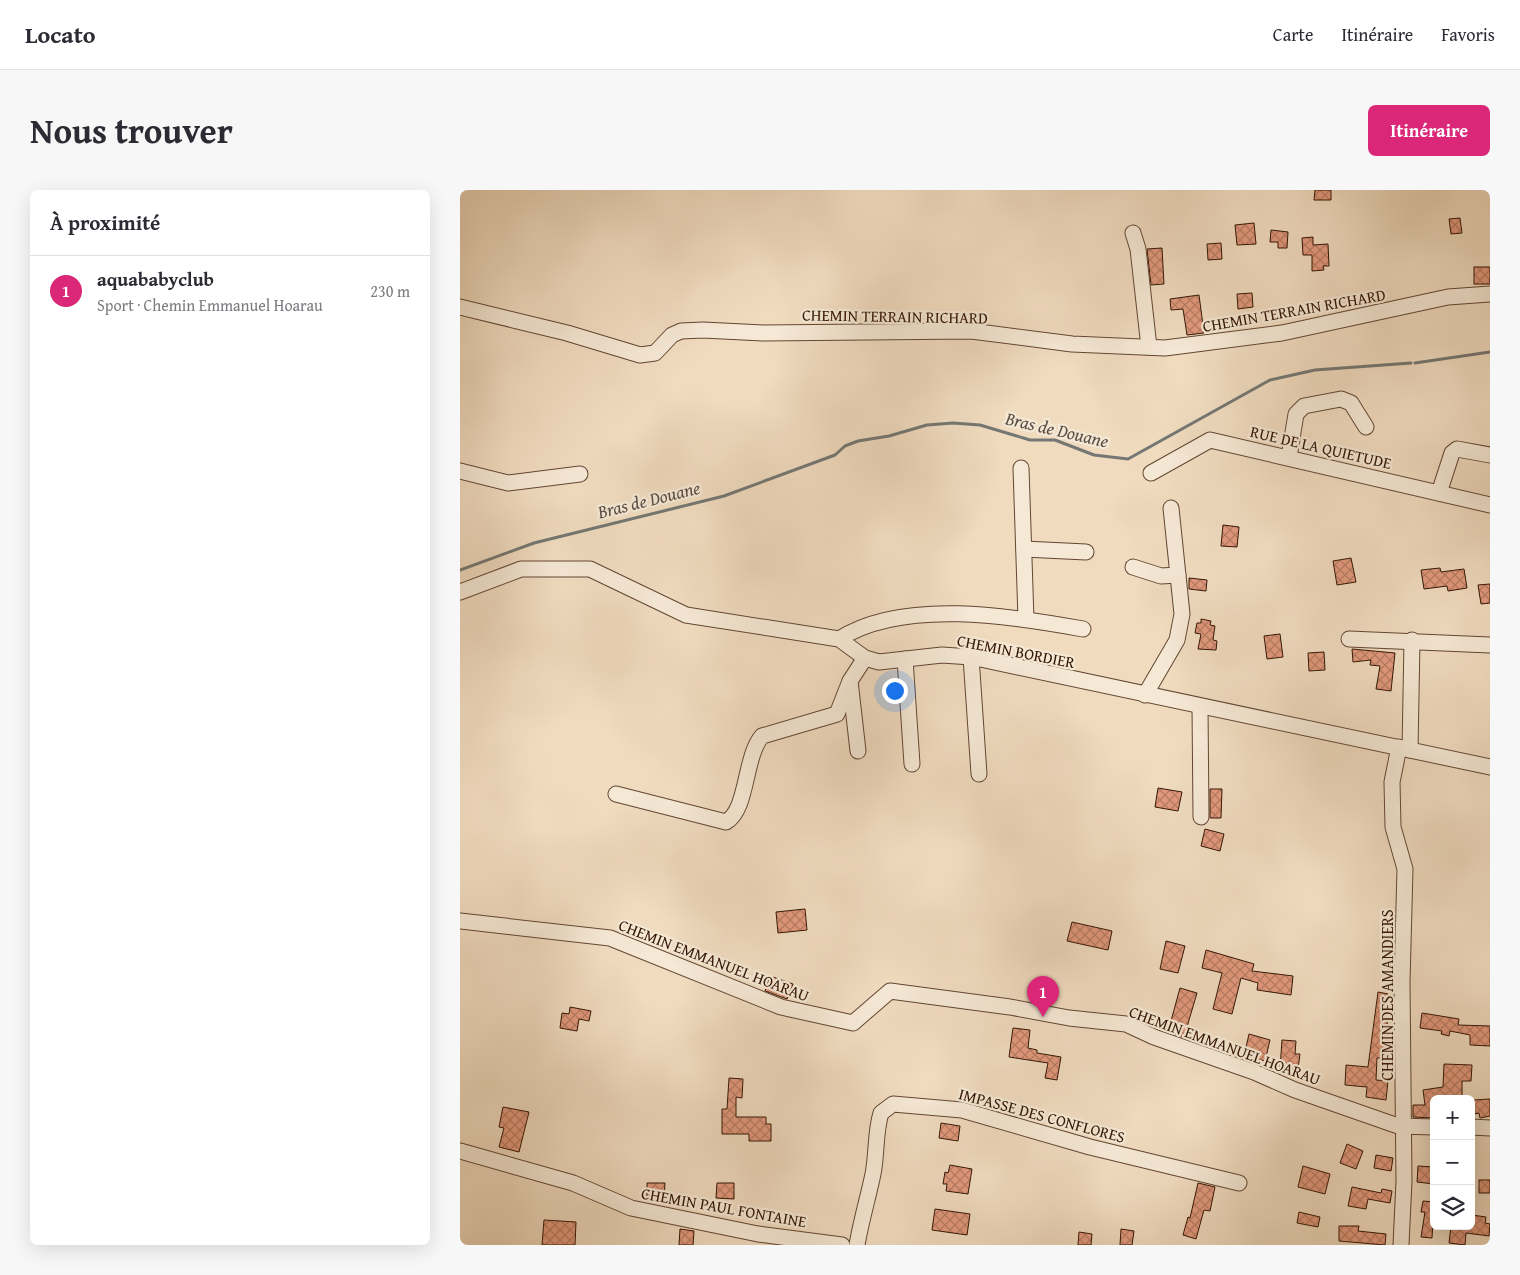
<!DOCTYPE html>
<html lang="fr">
<head>
<meta charset="utf-8">
<style>
	:root { --surface:#fff; --page:#f7f7f7; --text:#2b2b33; --muted:#7c7c81; --line:#e1e1e2; --accent:#db2777 }
	body { margin:0; font-family:"Gentium Book Plus",serif; background:var(--page); color:var(--text) }
	.controls { position:absolute; right:15px; bottom:15px; display:grid; overflow:hidden; border-radius:8px; box-shadow:0 5px 20px #0002 }
	.controls button { width:45px; height:45px; display:grid; place-items:center; padding:0; border:0; border-bottom:1px solid var(--line); background:var(--surface); color:var(--text); font:25px sans-serif }
	.you { position:absolute; left:434px; top:500px; width:18px; height:18px; margin:-12px; border:4px solid #fff; border-radius:50%; background:#1a73e8; box-shadow:0 0 0 8px #1a73e833 }
	.badge { display:grid; place-items:center; width:32px; height:32px; border-radius:50%; background:var(--accent); color:#fff; font-size:16px; font-weight:700 }
	.pin { position:absolute; translate:-50% -41px; filter:drop-shadow(0 1px 2px #0008) }
	.pin::after { content:''; position:absolute; top:26px; width:18px; height:15px; background:inherit; clip-path:polygon(0 0,100% 0,50% 100%) }
	.list { margin:0; padding:0; list-style:none }
	h2 { display:flex; justify-content:space-between; align-items:center; height:65px; margin:0; padding:0 20px; font-size:21px }
	h2 small { font-size:16px; font-weight:400; color:var(--muted) }
	.list li { display:grid; grid-template-columns:32px 1fr auto; gap:15px; align-items:center; box-sizing:border-box; height:70px; padding:0 20px; border-top:1px solid var(--line) }
	.list b { display:block; font-size:19px; white-space:nowrap }
	.list p { margin:0; font-size:16px; white-space:nowrap; color:var(--muted) }
	.list em { font-size:16px; font-style:normal; color:var(--muted) }
	.icon { flex:none; width:28px; height:28px; fill:none; stroke:currentColor; stroke-width:2; stroke-linecap:round; stroke-linejoin:round }
	.map { position:relative; flex:none; width:1030px; height:1055px; overflow:hidden; border-radius:8px }
	header { display:flex; align-items:center; gap:30px; box-sizing:border-box; height:70px; padding:0 25px; background:var(--surface); border-bottom:1px solid var(--line) }
	header strong { font-size:24px }
	nav { display:flex; gap:28px; margin-inline-start:auto; font-size:18px }
	.intro { display:flex; align-items:center; justify-content:space-between; box-sizing:border-box; height:120px; padding:0 30px }
	h1 { margin:0; font-size:35px }
	.button { padding:12px 22px; border-radius:8px; background:var(--accent); color:#fff; font-size:18px; font-weight:700 }
	main { display:flex; gap:30px; padding:0 30px }
	aside { flex:1; background:var(--surface); border-radius:8px; box-shadow:0 5px 20px #0002 }
	.map>svg:first-child { display:block }
	.lines { fill:none; stroke-linecap:round; stroke-linejoin:round }
	.stream { stroke:#747773; stroke-width:3 }
	.building { fill:url(#building-cross-hatch); stroke:#341504 }
	.minor-casing { stroke:#634633; stroke-width:17 }
	.minor { stroke:#f5e8d5; stroke-width:15 }
	.labels { text-anchor:middle; stroke-width:4.5; stroke-linejoin:round; paint-order:stroke }
	.street-label { font-size:16px; fill:#341504; stroke:#f5e8d5 }
	.water-label { font-size:18px; font-style:italic; fill:#594e45; stroke:#f5e8d5 }
</style>
</head>
<body>
<header>
<strong>Locato</strong>
<nav><a>Carte</a><a>Itinéraire</a><a>Favoris</a></nav>
</header>
<div class="intro"><h1>Nous trouver</h1><a class="button">Itinéraire</a></div>
<main>
<aside>
<h2>À proximité<small></small></h2>
<ul class="list">
<li><span class="badge">1</span><div><b>aquababyclub</b><p>Sport · Chemin Emmanuel Hoarau</p></div><em>230 m</em></li>
</ul>
</aside>
<div class="map">
<svg width="1030" height="1055" viewBox="0 0 1030 1055">
	<defs>
		<pattern id="building-cross-hatch" width="8" height="8" patternUnits="userSpaceOnUse" patternTransform="scale(1.25)"><rect width="8" height="8" fill="#e2997d"/><path d="M0 0l8 8M0 8l8-8" fill="none" stroke="#b87c64"/></pattern>
	</defs>
	<rect width="100%" height="100%" fill="#f0dbbf"/>
	<filter id="stains"><feTurbulence type="fractalNoise" baseFrequency=".004" numOctaves="4"/><feColorMatrix values="0 0 0 0 .2 0 0 0 0 .09 0 0 0 0 .02 0 0 0 .5 -.17"/></filter>
	<radialGradient id="worn" r=".72"><stop offset=".6" stop-color="#630" stop-opacity="0"/><stop offset="1" stop-color="#630" stop-opacity=".3"/></radialGradient>
	<g class="lines">
		<!-- stream -->
		<g class="stream">
			<path d="M955,173L1030,162"/>
			<path d="M0,380L74,353L264,306L375,265L385,256L398,251L429,246L467,235L493,233L520,235L570,250H595L634,265L668,269L810,190L855,180L951,173"/>
		</g>
	</g>
	<!-- building -->
	<g class="building">
		<path d="M855,0H871V10H854Z"/>
		<path d="M1000,28L1002,43L991,44L989,29Z"/>
		<path d="M794,33L796,54L777,55L775,35Z"/>
		<path d="M811,40L828,42L827,58H818V52H810Z"/>
		<path d="M853,47V55L868,54L869,76H863L864,80L852,81V65H843L842,48Z"/>
		<path d="M761,53L762,69L748,70L747,54Z"/>
		<path d="M702,58L704,94L691,95L687,59Z"/>
		<rect x="1014" y="77" width="16" height="17"/>
		<path d="M792,103L793,117L778,119L777,104Z"/>
		<path d="M739,105L744,143L727,145L723,119L711,120L710,109Z"/>
		<path d="M763,335L779,337L777,357L761,356Z"/>
		<path d="M891,368L896,392L877,395L873,371Z"/>
		<path d="M980,378L981,382L1004,379L1007,398L988,401L987,396L964,399L961,380Z"/>
		<path d="M729,388L747,390L746,401L729,399Z"/>
		<path d="M1030,394V413L1021,414L1018,395Z"/>
		<path d="M741,429L751,431L750,435L755,436L753,450L757,451L756,460L738,459L741,444L735,443L737,433H741Z"/>
		<path d="M820,444L823,467L807,469L804,446Z"/>
		<path d="M892,459L935,463L931,501L916,499L920,476L910,475L911,470L893,472Z"/>
		<path d="M864,462L865,480L849,481L848,463Z"/>
		<path d="M698,598L722,602L718,621L695,617Z"/>
		<path d="M750,599H762L761,628H750Z"/>
		<path d="M745,639L764,644L760,661L741,656Z"/>
		<path d="M345,719L347,740L318,743L316,722Z"/>
		<path d="M612,732L652,741L648,760L607,751Z"/>
		<path d="M706,751L725,756L718,783L700,779Z"/>
		<path d="M746,760L794,774L792,781L833,786L831,805L797,800L798,793L781,788L772,824L753,819L762,783L742,778Z"/>
		<path d="M310,786L333,794L327,809L305,801Z"/>
		<path d="M720,798L737,803L724,847L708,842Z"/>
		<path d="M918,802L928,804L925,820H928L925,868H917L916,890L928,891L926,910L906,907L907,897L885,895L886,875L908,877Z"/>
		<path d="M110,817L131,821L129,831L119,829L117,841L100,838L102,823L109,824Z"/>
		<path d="M962,823L999,829L998,835L1030,836V856L1010,855V845L990,841L989,846L981,844L982,841L960,838Z"/>
		<path d="M553,838L570,840L568,858L577,860V863L601,867L597,890L585,888L588,873L549,867Z"/>
		<path d="M789,844L810,850L805,871L784,866Z"/>
		<path d="M822,850L836,851L835,864H840L838,879L820,878Z"/>
		<path d="M984,874L1012,875L1011,891H1002V909H974L973,928L953,927V915H965L963,900L983,897Z"/>
		<path d="M269,888L283,889L282,908L276,907V927H306V934H311V951H289V944H262V919H267Z"/>
		<path d="M1030,909V926L1020,928L1019,923L1015,924L1014,910Z"/>
		<path d="M43,917L69,922L59,962L39,957L44,938L39,937Z"/>
		<path d="M481,933L500,936L498,951L479,948Z"/>
		<path d="M887,954L903,961L896,979L880,973Z"/>
		<path d="M916,965L933,968L931,981L914,978Z"/>
		<path d="M490,975L512,979L508,1004L486,1001L487,994H483L485,982L488,983Z"/>
		<path d="M843,976L870,984L865,1004L838,997Z"/>
		<path d="M958,976L974,977V994L957,992Z"/>
		<rect x="1019" y="990" width="11" height="13"/>
		<path d="M187,993H205L204,1010L187,1009Z"/>
		<path d="M257,993H274V1009L256,1008Z"/>
		<path d="M738,993L755,997L750,1021L744,1020L736,1049L723,1045L728,1027L730,1028Z"/>
		<path d="M892,997L921,1003L922,999L932,1001L930,1013L908,1009L906,1019L888,1016Z"/>
		<path d="M963,1011L974,1012L972,1048L961,1047L965,1022H961Z"/>
		<path d="M475,1019L510,1024L507,1045L472,1040Z"/>
		<path d="M839,1022L860,1027L858,1037L837,1033Z"/>
		<path d="M1012,1025L1026,1027L1025,1033L1030,1034L1029,1046L1006,1043L1005,1055L989,1053L991,1036H1011Z"/>
		<path d="M84,1030L116,1032L115,1055H82Z"/>
		<path d="M879,1036H899L898,1041L926,1044L925,1055L879,1051Z"/>
		<path d="M220,1039L234,1041L233,1055H219Z"/>
		<path d="M661,1039L674,1041L672,1055H660Z"/>
		<path d="M619,1042L632,1044L631,1055H618Z"/>
	</g>
	<g class="lines">
		<defs>
			<g id="minor">
				<path d="M673,43L678,59L689,157"/>
				<path d="M0,117L107,143L180,165L195,163L212,145L221,141L243,140L303,143L511,141L612,154L705,158L822,143L988,107L1030,104"/>
				<path d="M829,267L836,224L844,216L881,209L891,213L906,237"/>
				<path d="M561,278L566,429"/>
				<path d="M0,281L48,293L120,284"/>
				<path d="M691,283L750,250L1030,315"/>
				<path d="M979,303L992,263L997,259L1030,265"/>
				<path d="M564,359L626,362"/>
				<path d="M673,377L701,386L718,385"/>
				<path d="M0,402L61,379H130L226,425L379,449L405,468L419,472L482,465L511,467L1030,577"/>
				<path d="M379,449C443,408 552,426 623,439"/>
				<path d="M889,449L1030,455"/>
				<path d="M511,467L519,584"/>
				<path d="M445,469L452,574"/>
				<path d="M685,505L717,450L722,424L711,318"/>
				<path d="M740,517L741,627"/>
				<path d="M939,557L932,592L933,637L945,679L942,792L944,991L941,1055"/>
				<path d="M950,560L952,450"/>
				<path d="M398,561L390,491L405,468"/>
				<path d="M156,604L266,632C288,620 284,567 302,546L377,524L390,491"/>
				<path d="M0,731L150,748L321,817L393,833L430,801L550,817L609,828L666,834L694,847L794,882L835,900L938,936L974,937"/>
				<path d="M1011,937L1030,938"/>
				<path d="M0,961L113,993L171,1018L298,1044L382,1055"/>
				<path d="M397,1055C401,1031 408,1008 413,984C417,964 415,942 421,923L433,914L502,920L630,957L779,993"/>
			</g>
		</defs>
		<!-- minor casing -->
		<use href="#minor" class="minor-casing"/>
		<!-- minor -->
		<use href="#minor" class="minor"/>
	</g>
	<g class="labels">
		<!-- street labels -->
		<g class="street-label">
			<text transform="translate(834 120) rotate(-10)" y="6">CHEMIN TERRAIN RICHARD</text>
			<text transform="translate(435 126) rotate(1)" y="6">CHEMIN TERRAIN RICHARD</text>
			<text transform="translate(861 257) rotate(13)" y="6">RUE DE LA QUIETUDE</text>
			<text transform="translate(556 461) rotate(11)" y="6">CHEMIN BORDIER</text>
			<text transform="translate(254 770) rotate(21)" y="6">CHEMIN EMMANUEL HOARAU</text>
			<text transform="translate(927 805) rotate(-90)" y="6">CHEMIN DES AMANDIERS</text>
			<text transform="translate(765 855) rotate(20)" y="6">CHEMIN EMMANUEL HOARAU</text>
			<text transform="translate(582 925) rotate(15)" y="6">IMPASSE DES CONFLORES</text>
			<text transform="translate(264 1017) rotate(10)" y="6">CHEMIN PAUL FONTAINE</text>
		</g>
		<!-- water labels -->
		<g class="water-label">
			<text transform="translate(597 240) rotate(13)" y="6">Bras de Douane</text>
			<text transform="translate(189 310) rotate(-14)" y="6">Bras de Douane</text>
		</g>
	</g>
	<rect width="100%" height="100%" filter="url(#stains)"/>
	<rect width="100%" height="100%" fill="url(#worn)"/>
</svg>
<div class="controls">
<button>+</button>
<button>−</button>
<button><svg class="icon" aria-label="layers" viewBox="0 0 24 24"><path d="M12 4l9 5-9 5-9-5zM3 14l9 5 9-5"/></svg></button>
</div>
<div class="you"></div>
<div class="pin badge" style="left:583px;top:827px">1</div>
</div>
</main>
</body>
</html>
